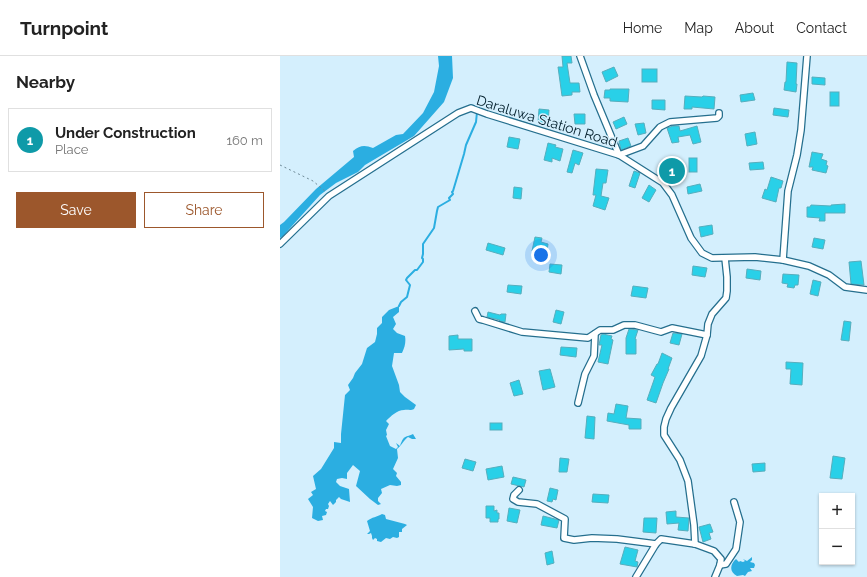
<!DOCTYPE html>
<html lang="en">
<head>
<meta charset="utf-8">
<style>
	:root { --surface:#fff; --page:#f6f6f6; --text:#222; --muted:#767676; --line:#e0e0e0; --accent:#9c572c }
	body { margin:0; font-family:Raleway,sans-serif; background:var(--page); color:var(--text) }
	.controls { position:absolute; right:12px; bottom:12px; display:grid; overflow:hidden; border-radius:0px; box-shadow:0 1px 3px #0004 }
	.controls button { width:36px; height:36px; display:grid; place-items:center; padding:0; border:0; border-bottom:1px solid var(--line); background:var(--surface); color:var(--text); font:20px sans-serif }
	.you { position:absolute; left:261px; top:199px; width:14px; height:14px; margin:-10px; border:3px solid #fff; border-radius:50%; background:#1a73e8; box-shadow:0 0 0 6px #1a73e833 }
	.badge { display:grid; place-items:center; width:26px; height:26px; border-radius:50%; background:var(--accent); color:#fff; font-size:13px; font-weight:700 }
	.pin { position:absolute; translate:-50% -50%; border:2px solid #fff; box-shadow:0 1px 4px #0006 }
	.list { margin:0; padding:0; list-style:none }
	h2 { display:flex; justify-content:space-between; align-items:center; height:52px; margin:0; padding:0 16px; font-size:17px }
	h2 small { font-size:13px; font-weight:400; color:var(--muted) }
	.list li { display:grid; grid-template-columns:26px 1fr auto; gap:12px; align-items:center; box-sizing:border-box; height:64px; margin:0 8px 8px; padding:0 8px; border:1px solid var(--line); border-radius:0px }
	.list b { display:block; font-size:15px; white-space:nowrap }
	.list p { margin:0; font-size:13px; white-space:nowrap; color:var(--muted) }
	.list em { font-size:13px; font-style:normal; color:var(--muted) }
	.actions { display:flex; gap:8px; padding:12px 16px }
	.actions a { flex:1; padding:9px 0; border:1px solid var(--accent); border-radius:0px; text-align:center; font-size:14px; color:var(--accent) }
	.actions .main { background:var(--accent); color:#fff }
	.map { position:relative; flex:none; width:587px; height:521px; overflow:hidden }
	header { display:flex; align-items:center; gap:24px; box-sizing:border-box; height:56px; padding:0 20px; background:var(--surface); border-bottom:1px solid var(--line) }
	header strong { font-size:19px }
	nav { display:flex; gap:22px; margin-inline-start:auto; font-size:14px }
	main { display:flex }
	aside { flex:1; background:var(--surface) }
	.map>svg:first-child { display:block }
	.water { fill:#2baee1 }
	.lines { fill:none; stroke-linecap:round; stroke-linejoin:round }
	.stream { stroke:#2baee1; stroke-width:2 }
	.building { fill:#29d0e8; stroke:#56aebd }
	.minor-casing { stroke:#256f8e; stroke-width:8 }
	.path { stroke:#6d8996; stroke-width:1; stroke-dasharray:2 3; stroke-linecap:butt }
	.minor { stroke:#fff; stroke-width:5.5 }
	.labels { text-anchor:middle; stroke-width:3; stroke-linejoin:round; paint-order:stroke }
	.street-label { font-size:14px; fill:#001d2a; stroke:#d4effd }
</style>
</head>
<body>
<header>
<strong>Turnpoint</strong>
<nav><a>Home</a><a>Map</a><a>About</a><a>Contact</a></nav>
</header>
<main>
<aside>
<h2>Nearby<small></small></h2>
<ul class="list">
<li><span class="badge" style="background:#0f9aa8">1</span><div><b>Under Construction</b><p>Place</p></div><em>160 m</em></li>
</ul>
<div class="actions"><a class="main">Save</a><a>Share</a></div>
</aside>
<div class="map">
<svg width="587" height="521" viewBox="0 0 587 521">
	<rect width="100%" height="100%" fill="#d4effd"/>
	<!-- water -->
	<g class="water">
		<path d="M158,0H172L173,22L164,46L134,80L85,109L78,116L56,127L40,139L3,180L0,182V169L4,166L36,133L74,101L73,95C80,89 85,89 93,92L116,79L123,78L143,57L154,36L159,10Z"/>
		<path d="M119,250V256L113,261L116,268L113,273L117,277L125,280C126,286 125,291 122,297H114L112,310L119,329L120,336L125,341L136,349L134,353C130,355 128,353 124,354C117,354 111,360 106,365L109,368L106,374L107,379L106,380L110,390L116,393L118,391L116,387L120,390C124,379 124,382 133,378L136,383H132L128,381C123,385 122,389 117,393L118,402L113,413L117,417L116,420L121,426V429L117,430L110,429L101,433L102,437L98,442V445L101,448L98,449L90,443L76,430L80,415L73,409L67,417V423L62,422L57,423L56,426L60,430L69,433L70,446L61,443L59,441L56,444V446L53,449L50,445L48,448L49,450L48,453H46L45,455L47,456L46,459L42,460L43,464L38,465L32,462L33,451L28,443L33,439L31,436L36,433L33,420L41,413L54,392V386L61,387V378L65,339L70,334L68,329L73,322L75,317L82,308L87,292L95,286L97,278V272L102,267V261L109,254Z"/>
		<path d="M102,458L105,459L106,463L125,468L127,469L122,473V476H119V481L117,482L113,481L110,483L106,482L101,486L97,485V483L95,482L93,484L92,482V480L91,477L89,478H87L90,475L87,465C92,461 97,461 102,458Z"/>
		<path d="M472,501V504L470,506L474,507L475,509L474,512H470L472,515L468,516L465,520L463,519L457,520C449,516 450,508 456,503L459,506L460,505L463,506L465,505L463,503L467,505Z"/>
	</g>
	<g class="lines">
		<!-- stream -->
		<path class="stream" d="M119,250L121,246L127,241L130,229L126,224L127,222L135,214H137L143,206V203L142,202L143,198V188L154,172L157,155L158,151L170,144L169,142L173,138L172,136L173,135L184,98L186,89L196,66L197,56"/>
	</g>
	<!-- building -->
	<g class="building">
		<path d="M282,0H291L292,7H287L290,27H299L300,36H292V39L282,40L278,11H283Z"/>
		<path d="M507,6L517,7L516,28H517L516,36L504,34L505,26H506Z"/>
		<path d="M334,11L338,20L326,26L322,16Z"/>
		<rect x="362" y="13" width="15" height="13"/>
		<path d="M532,21L545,22V29L532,28Z"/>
		<path d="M330,33H349L348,46L330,45V42H324L325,34H330Z"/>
		<rect x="550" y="36" width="9" height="14"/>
		<path d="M473,37L475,44L461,46L460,39Z"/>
		<path d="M405,40L422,41L423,40L435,41L434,53L412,51V53H404Z"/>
		<path d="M372,44H385V54L372,53Z"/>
		<path d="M494,52L509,54L508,61L493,59Z"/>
		<path d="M259,53L269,54L268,68L258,67Z"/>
		<path d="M294,58H305V68H295Z"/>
		<path d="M344,61L347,68L336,73L333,66Z"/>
		<path d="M364,67L366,77L358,79L355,68Z"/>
		<path d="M393,70H399L400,75L417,70L421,86L413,88L410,79L398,81L399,86L392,87L387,72Z"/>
		<path d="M475,76L477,88L467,90L465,78Z"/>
		<path d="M229,81L240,83L238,93L227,91Z"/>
		<path d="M348,82L351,90L341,94L339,85Z"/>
		<path d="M268,87L276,89L275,91L283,93L280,105L272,102V106L264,104Z"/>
		<path d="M293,94L303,97L299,109L295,107L292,117L287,116Z"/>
		<path d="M532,96L543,98L541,103L547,105L546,109L548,110L546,117L532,114L533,111H529Z"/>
		<rect x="409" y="102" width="8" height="14"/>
		<path d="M392,106L400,112L395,119L387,113Z"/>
		<path d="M483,106L484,113L470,114L469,107Z"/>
		<path d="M316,113L328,114L326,127H323L321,140L329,142L325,154L313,150L316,139H313Z"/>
		<path d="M354,115L360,117L355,132L349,130Z"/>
		<path d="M491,121L503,125L501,132H499L496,146L482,142L485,133L487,134Z"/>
		<path d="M420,128L422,135L408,138L407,131Z"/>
		<path d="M369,129L376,134L369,146L362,142Z"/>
		<path d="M234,131L242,132L241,143L233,142Z"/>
		<path d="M565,148V157H545V165H539L540,162L527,161V151H530L531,149L551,150V149Z"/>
		<path d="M432,169L433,178L421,181L419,171Z"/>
		<path d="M255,181L262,182L261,186L268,188L267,195L260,193L259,197L252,195Z"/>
		<path d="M534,182L545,184L543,193L532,191Z"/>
		<path d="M208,187L225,192L223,199L206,194Z"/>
		<path d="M581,205L584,229L571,228L569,206Z"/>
		<path d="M270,208L282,209L281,218L269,216Z"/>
		<path d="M413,210L427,212L425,221L412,219Z"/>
		<path d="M467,213L481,215L480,224L466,222Z"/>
		<path d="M503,218L519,219L518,229H515L514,232L507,231L508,228L502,227Z"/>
		<path d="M533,224L541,226L538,240L530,238Z"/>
		<path d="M228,229L242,230L241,238L227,236Z"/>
		<path d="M353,230L368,232L366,242L351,240Z"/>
		<path d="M276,254L284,256L281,268L273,266Z"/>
		<path d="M208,256L220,259L221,258H226L225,266L219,265L220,264L207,261Z"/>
		<path d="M564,265L571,266L569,285L561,284Z"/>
		<path d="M349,273L358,274L355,283H356V298H346V282Z"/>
		<path d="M393,277L402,278L399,289L390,287Z"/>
		<path d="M323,278L332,280L331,283L333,284L328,308L318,306L322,289H319L321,279Z"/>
		<path d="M178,279V283H192V295H184V293L169,294V280Z"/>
		<path d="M281,291L297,292L296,301L280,299Z"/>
		<path d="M382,297L392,302L388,313H389L383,327L376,347L367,344L375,321L371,319L377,308H378Z"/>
		<path d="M506,306L523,307L522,329L510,328L511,313H506Z"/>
		<path d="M270,313L275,331L263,334L259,315Z"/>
		<path d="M239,324L243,338L234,340L230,327Z"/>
		<path d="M336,348L348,350L346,362L361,363V373H349V369L327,365L328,357L334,358Z"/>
		<path d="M307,360L315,361L314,383L305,382Z"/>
		<rect x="210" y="367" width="12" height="7"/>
		<path d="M553,400L565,402L562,423L550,422Z"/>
		<path d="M280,402L289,403L287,416H279Z"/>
		<path d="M185,403L196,406L193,415L182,412Z"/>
		<path d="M485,407V415L473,416L472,408Z"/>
		<path d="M222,410L224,421L208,424L206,413Z"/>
		<path d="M233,421L246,424L244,431L231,428Z"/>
		<path d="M270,432L278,434L276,444L273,443L272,446L267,445Z"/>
		<path d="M313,438L329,439L328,447L312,446Z"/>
		<path d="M206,450H214V455L217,454V457H219V463H218V466H210V462H206Z"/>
		<path d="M229,452L240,454L237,467L227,465Z"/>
		<path d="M396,455V461L409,462L408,475L398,474L399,467L387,468L386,456Z"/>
		<path d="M263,460L279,464L277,472L261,469Z"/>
		<path d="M364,462H377L376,477L363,476Z"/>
		<path d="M430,468L433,476L429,477L431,483L423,486L419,471Z"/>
		<path d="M345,491L358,494L355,505L358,506L357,511L340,508Z"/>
		<path d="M272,495L274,507L267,509L265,497Z"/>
	</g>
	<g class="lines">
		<defs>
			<g id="minor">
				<path d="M300,0L314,39L339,99L363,90L380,71L390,66L437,62L439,60V57"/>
				<path d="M0,188L49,140L178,57L191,52L207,58L339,99L383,127L392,139L411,182L422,197L432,202L475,201L503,204L529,210L549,219L565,231L587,234"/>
				<path d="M503,204L508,135L517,99L521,74L527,0"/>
				<path d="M195,255L199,263L203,264L242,276L308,282L320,274H333L344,269H355L381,276L392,272L427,279"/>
				<path d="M298,347L305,318L314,300L315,278"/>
				<path d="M239,434L234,439L233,443L238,446L257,448L285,463L284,482L294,484L312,482L337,483L376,488"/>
				<path d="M415,488L414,469L408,425L400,404L384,379V371L386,363L391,352L421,300L427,279L428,268L432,258L446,242L447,235V221L445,202"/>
				<path d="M440,509L446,508L456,493L460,466L454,446"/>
				<path d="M356,521L376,488L381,483L415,488L434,495L441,503L440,509L435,521"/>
			</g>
		</defs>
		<!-- minor casing -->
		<use href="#minor" class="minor-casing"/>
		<!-- path -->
		<path class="path" d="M0,109L33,125L46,136"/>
		<!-- minor -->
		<use href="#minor" class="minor"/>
	</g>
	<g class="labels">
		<!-- street labels -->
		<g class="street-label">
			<text transform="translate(267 65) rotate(17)" y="5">Daraluwa Station Road</text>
		</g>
	</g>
</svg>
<div class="controls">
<button>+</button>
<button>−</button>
</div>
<div class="you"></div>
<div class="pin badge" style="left:392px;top:115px;background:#0f9aa8">1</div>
</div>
</main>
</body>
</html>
